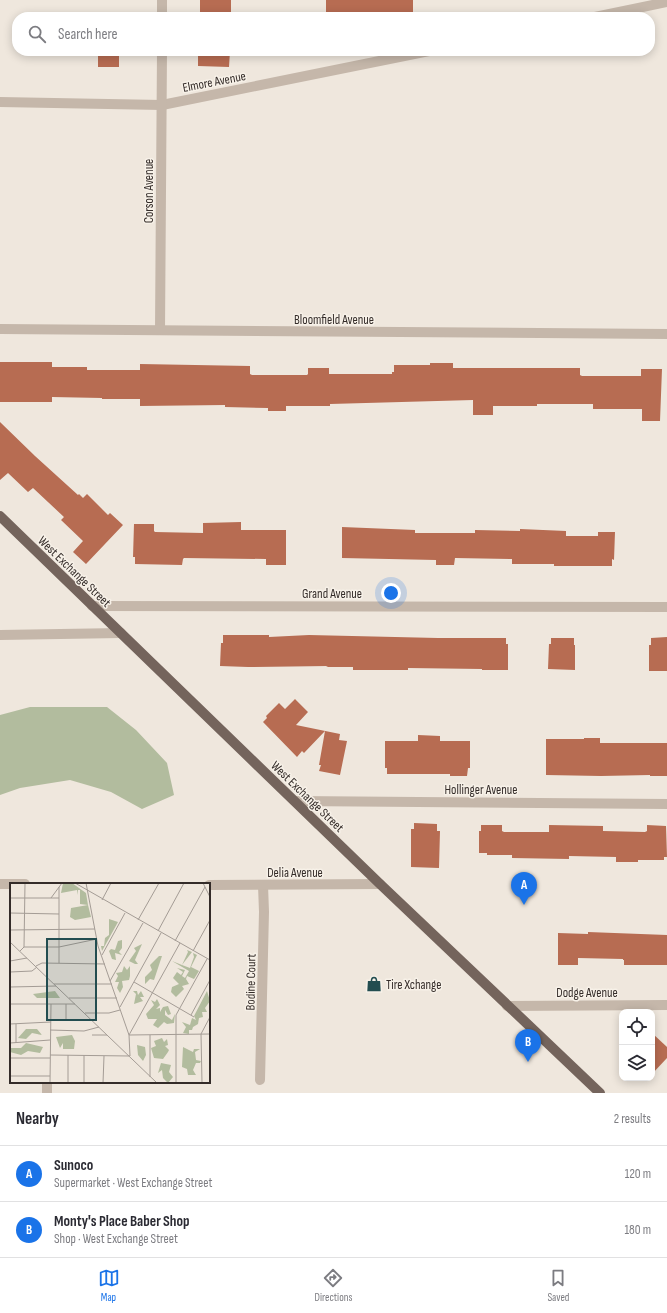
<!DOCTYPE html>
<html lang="en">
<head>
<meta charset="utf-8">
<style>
	:root { --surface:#fff; --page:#f7f7f7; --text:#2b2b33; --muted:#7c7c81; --line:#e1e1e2; --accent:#1a73e8 }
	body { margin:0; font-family:"Sofia Sans Condensed",sans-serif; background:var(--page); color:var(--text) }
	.controls { position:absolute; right:12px; bottom:12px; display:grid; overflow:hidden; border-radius:8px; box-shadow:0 2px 10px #0003 }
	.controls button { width:36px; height:36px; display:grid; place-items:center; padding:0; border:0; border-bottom:1px solid var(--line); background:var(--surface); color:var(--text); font:20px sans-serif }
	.you { position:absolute; left:391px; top:593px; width:14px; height:14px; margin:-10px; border:3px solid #fff; border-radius:50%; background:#1a73e8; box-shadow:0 0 0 6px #1a73e833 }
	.badge { display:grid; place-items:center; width:26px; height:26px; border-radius:50%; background:var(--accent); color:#fff; font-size:13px; font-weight:700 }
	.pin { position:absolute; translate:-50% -33px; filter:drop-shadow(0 1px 2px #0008) }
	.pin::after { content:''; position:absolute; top:21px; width:14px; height:12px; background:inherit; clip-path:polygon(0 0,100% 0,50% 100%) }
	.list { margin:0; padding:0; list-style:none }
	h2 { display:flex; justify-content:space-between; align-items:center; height:52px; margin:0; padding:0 16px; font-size:17px }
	h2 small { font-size:13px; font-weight:400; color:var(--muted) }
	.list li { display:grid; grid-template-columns:26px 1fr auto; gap:12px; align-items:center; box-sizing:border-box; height:56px; padding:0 16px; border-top:1px solid var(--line) }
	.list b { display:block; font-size:15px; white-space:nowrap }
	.list p { margin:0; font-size:13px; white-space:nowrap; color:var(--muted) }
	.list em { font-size:13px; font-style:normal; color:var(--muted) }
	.icon { flex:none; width:22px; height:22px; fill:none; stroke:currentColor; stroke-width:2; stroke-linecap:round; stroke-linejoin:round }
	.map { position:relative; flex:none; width:667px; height:1093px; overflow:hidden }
	.search { position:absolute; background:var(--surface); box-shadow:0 2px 10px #0003; left:12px; right:12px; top:12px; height:44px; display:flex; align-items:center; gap:10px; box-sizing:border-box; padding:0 14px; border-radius:16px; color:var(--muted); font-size:15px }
	.sheet { height:164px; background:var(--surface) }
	nav { display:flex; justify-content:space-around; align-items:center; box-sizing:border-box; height:56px; border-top:1px solid var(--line); background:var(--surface); font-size:11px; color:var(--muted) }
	nav a { display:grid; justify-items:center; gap:2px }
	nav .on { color:var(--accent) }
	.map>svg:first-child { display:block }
	.green { fill:#b2bc9e }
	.building { fill:#b76c52 }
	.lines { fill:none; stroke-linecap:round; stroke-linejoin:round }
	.minor { stroke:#c5b7aa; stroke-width:10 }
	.tertiary { stroke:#c5b7aa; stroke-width:10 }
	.primary { stroke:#74645c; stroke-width:10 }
	.labels { text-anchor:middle; stroke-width:3; stroke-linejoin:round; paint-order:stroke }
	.street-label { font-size:13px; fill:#342c29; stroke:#f7f1e8 }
	.poi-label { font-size:13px; fill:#342c29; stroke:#f7f1e8; text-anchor:start }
	.inset-road { fill:none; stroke:#a49c95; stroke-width:1 }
	.view { fill:#234d50; fill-opacity:0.15; stroke:#234d50; stroke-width:2 }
	.inset-edge { fill:none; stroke:#342c29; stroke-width:2 }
</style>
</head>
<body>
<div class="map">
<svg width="667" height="1093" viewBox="0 0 667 1093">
	<rect width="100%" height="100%" fill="#efe7dd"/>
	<!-- green -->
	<path class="green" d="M30,707H107L136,730L167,763L174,795L142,809L111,792L70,780L20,788L0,795V715Z"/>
	<!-- building -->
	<g class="building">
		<rect x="200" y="0" width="31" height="17"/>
		<path d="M326,0H413V15H381V17H326Z"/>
		<rect x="98" y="51" width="21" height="16"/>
		<path d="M198,51H230L229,67L198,66Z"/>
		<path d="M0,362H52V367H87V370H140V364L250,366V374L252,375H307L308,374V368H329V374H392V372H394V365H430V363H453V368H580V375L582,376H641V369H662L660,421H642V409H593V404H537V406H493V415H473V400L330,404V406H286V411H268V408L225,407V405L140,406V399H102V398L52,397V402H0Z"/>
		<path d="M0,422L35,456L78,495L79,494L83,498L87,494L108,515L110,513L123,525L86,564L73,552L83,541L61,520L64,517L33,488L28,492L8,473L0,480Z"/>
		<path d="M241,522V530H286V565H266V559L184,558L183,559L182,565L135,564V557H133L134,524H154V531L155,532L203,533V523Z"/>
		<path d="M342,527L415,530V533H475V530L520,531V529L566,531V536H598V532H615L614,560L612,559V566H554V564H512V559L455,558L454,565H436V560L342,558Z"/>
		<path d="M223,635H269V637L309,635L438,638H506V644H508V670H482V669L408,668V670H353V667H326L328,666L248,667L220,666L221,643H223Z"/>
		<path d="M667,637V671H649V645H651V638Z"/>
		<path d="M551,638H574V645H575V670L548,669L549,644H551Z"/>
		<path d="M295,699L308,712L296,725L340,734L339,740L347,741L340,775L319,771L321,765H319L325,731L304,753L302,751L297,757L263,722L267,718L266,716L279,703L285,709Z"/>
		<path d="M418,735L440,736V741H470V768H468L467,776H450V774H387V768H385V741H418Z"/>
		<path d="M584,738H600V743H667V776H650V775L601,776L546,775V739H584Z"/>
		<path d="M414,823L437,824V831H440L439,868L411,867V829H414Z"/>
		<path d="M481,825H502V831L504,832H549V825L603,826V831L645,832L647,831V825L666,826L667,857H664V860H638V862H616V857L569,856V859L512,858V855H487V853H479V831H481Z"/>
		<path d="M588,932L667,935V965H624V960H623V959L578,958V965H558V933L588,934Z"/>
		<path d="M652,1033L667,1047V1058L652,1074Z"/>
	</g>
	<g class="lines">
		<!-- minor -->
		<g class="minor">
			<path d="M162,17V0"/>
			<path d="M595,17L667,2"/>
			<path d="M0,102L162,105L429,51"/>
			<path d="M0,329L667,334"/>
			<path d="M160,330L162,51"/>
			<path d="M92,606L667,607"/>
			<path d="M0,635L121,633"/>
			<path d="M295,801L667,804"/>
			<path d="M507,1006L667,1005"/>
			<path d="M260,1080L264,912L263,885"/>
			<path d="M47,1093V1082"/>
		</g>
		<!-- tertiary -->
		<g class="tertiary">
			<path d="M0,884H25"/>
			<path d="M209,885L380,884"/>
		</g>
		<!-- primary -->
		<path class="primary" d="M0,516L380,884L600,1093"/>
	</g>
	<!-- icons -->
	<defs>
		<symbol id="shop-bare" viewBox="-9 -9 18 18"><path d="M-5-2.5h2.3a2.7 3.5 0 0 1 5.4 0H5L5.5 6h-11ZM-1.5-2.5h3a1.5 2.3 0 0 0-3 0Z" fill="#234d50" stroke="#f7f1e8" stroke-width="2.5" paint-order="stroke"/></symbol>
	</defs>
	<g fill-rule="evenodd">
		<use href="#shop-bare" x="363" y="973" width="22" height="22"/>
	</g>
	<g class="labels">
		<!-- street labels -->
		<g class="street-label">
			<text transform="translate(214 81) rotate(-11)" y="5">Elmore Avenue</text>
			<text transform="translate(148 191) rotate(-90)" y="5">Corson Avenue</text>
			<text x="334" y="324">Bloomfield Avenue</text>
			<text transform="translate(75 571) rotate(44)" y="5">West Exchange Street</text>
			<text x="332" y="598">Grand Avenue</text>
			<text x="481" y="794">Hollinger Avenue</text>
			<text transform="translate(308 796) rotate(44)" y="5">West Exchange Street</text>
			<text x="295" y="877">Delia Avenue</text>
			<text transform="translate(250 982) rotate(-89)" y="5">Bodine Court</text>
			<text x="587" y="997">Dodge Avenue</text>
		</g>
		<!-- poi labels -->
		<g class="poi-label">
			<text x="386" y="989">Tire Xchange</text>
		</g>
	</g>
	<!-- overview -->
	<g transform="translate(10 883)">
		<rect width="200" height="200" fill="#efe7dd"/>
		<path d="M53,0H62L76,10L78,22L70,21V7H68V12L67,7L51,10ZM78,22L81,34L65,37L60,34L61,25ZM99,36L108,39L92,68L91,63H94L95,55L99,52ZM112,57V65L109,69L112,72L105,70L106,77L102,76L99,68L101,66L105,67L108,58ZM132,61L125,77L128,81H125L119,78L126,68L124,65ZM177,67L182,69L172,82L180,85L184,74L183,70L187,72L181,84L189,88L184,96L177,93L176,96L179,101L172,103L174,106L166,114L161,109L162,104L169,101L163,95L167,89L171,92L173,89L167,85L175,87L172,93L175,95L179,88L162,78L172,82L178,69ZM149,73H152L144,97L140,96L135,101V94L142,87L140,82ZM114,83L117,87L120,83V93L119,97L112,98L113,104L110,110L107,105L109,99H105L108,93L106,90L112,89ZM45,108L50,115H27L23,111ZM123,108H127L128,112L131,108L134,114H130L133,118L124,121L126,111ZM197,108L200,118L195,125L197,129H192L193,134L189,135L188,141L183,144L182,147H179V151L173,150L176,144L172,139L180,142L182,135L186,137L184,133ZM147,116L150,122L146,126L150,125V129L153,124L158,123L161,131L158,132L155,127V132L162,137L165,131L164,140L157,141L154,139L148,145L143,142L147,136H138L136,131L144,122L141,117L145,119ZM16,146H27L32,152L22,150L16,156L8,155ZM62,152L65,158L64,166H53V160L50,165L46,154ZM152,155L154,159L157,156L158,162L155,163L159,167L158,169L153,176L144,175L141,165L146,163L144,158ZM16,160L33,164L30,170L18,168L11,172L0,169V165H11ZM127,162L135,164L136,172L133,178L128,172ZM173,164L183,169L184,166H190L185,169L186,177L191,178L190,180H186L183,187L186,192H178L177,186L172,184ZM151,180L161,182L159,189L163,194L158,200L153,195L152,187L148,190Z" fill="#b2bc9e"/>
		<path class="inset-road" d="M65,0L200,77M76,0L88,63L119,152L120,173M193,0L200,14M0,15H49M41,15L52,0M92,17L101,0M0,30L49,31M128,37L149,0M0,47L85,46M148,48L174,0M165,58L195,4M0,59L147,200M170,60L119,152L200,151M14,64L15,0M10,68L14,64H49L87,56M183,68L200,37M92,72L115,30M0,78L17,75M49,80V4M26,83L32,80L95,81M0,89L22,88L27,84M100,98L133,40M124,99L184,134M44,101H102M0,104L46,103M59,115H107M0,121H65M110,124L151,50M75,130H99L110,127M181,132L200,97M56,136V121M0,141L41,139M40,147L74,148L89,144M82,152H97M140,152V194M0,160L40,157M6,160V141M40,172L120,173M0,175H40M0,193H40M40,200L41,121M58,200V172M74,200V172M93,200L94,173M166,200V132L197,76M192,200L191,151L200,134"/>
		<path class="view" d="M37,56H86V137H37Z"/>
		<rect width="200" height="200" class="inset-edge"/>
	</g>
</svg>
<div class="controls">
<button><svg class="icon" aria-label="locate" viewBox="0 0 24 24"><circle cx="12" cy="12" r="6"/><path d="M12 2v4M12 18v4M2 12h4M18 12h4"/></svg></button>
<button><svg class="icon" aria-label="layers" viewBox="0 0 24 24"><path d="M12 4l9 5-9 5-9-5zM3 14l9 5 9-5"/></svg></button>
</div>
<div class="you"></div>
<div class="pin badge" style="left:524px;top:905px">A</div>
<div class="pin badge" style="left:528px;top:1062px">B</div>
<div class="search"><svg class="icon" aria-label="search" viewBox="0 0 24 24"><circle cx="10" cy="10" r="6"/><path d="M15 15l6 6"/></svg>Search here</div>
</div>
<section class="sheet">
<h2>Nearby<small>2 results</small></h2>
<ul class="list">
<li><span class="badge">A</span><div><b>Sunoco</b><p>Supermarket · West Exchange Street</p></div><em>120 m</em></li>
<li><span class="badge">B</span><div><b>Monty's Place Baber Shop</b><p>Shop · West Exchange Street</p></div><em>180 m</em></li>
</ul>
</section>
<nav>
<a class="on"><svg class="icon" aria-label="map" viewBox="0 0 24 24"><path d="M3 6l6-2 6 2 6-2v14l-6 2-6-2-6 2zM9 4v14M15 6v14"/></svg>Map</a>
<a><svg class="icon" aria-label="directions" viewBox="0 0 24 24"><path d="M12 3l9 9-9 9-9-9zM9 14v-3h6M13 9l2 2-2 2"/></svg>Directions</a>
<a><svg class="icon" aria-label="saved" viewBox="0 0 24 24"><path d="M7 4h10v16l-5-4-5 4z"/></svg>Saved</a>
</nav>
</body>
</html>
